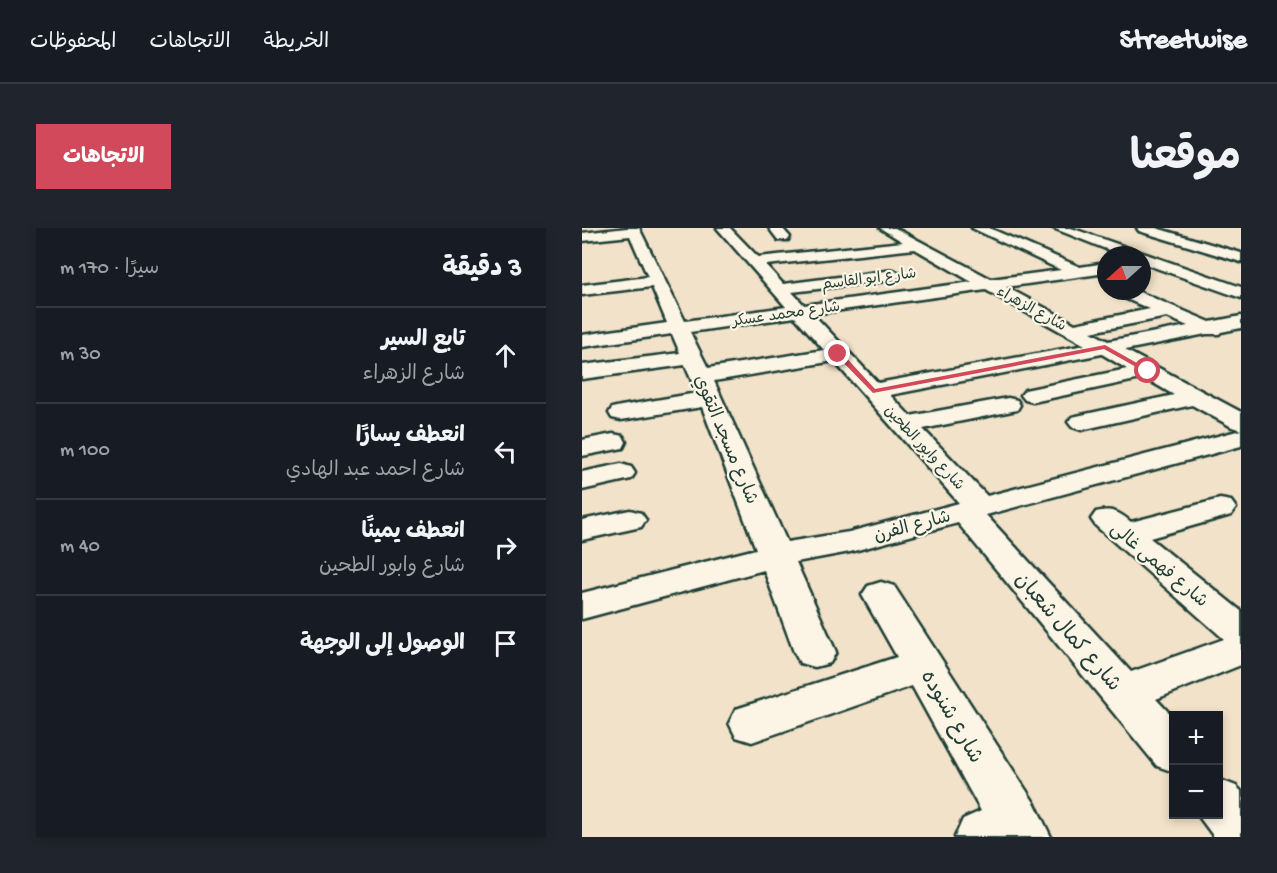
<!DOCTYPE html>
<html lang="ar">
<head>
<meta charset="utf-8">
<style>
	:root { --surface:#171b24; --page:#20242c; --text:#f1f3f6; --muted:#9ea1a6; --line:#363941; --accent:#d1495b }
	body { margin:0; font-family:"Gochi Hand","Playpen Sans Arabic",sans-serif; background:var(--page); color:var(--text); direction:rtl }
	.controls { position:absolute; right:18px; bottom:18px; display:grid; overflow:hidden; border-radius:0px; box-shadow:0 3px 9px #0003 }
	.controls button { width:54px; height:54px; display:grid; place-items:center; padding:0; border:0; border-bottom:2px solid var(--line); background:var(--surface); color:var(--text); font:30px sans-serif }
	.compass { position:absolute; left:515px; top:18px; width:54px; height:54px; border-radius:50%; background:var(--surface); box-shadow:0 3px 9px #0003; rotate:249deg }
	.stop { position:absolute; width:18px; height:18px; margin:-14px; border:4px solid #d1495b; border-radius:50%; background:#fff }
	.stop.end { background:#d1495b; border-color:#fff; box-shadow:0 2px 6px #0008 }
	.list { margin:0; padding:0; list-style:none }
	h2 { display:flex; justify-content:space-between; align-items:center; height:78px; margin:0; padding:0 24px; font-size:26px }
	h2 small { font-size:20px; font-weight:400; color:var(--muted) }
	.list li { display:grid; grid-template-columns:39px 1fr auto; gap:18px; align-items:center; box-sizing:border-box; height:96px; padding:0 24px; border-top:2px solid var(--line) }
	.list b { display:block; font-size:22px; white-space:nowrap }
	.list p { margin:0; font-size:20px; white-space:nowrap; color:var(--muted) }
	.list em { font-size:20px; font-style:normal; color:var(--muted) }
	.icon { flex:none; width:33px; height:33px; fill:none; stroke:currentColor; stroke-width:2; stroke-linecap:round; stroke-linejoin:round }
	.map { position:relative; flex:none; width:659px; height:609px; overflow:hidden; direction:ltr; border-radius:0px }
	header { display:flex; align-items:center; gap:36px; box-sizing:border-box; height:84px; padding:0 30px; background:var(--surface); border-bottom:2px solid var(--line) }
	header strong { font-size:28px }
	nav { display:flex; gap:33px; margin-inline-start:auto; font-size:21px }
	.intro { display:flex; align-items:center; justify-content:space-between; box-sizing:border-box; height:144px; padding:0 36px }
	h1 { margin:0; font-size:42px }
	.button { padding:15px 27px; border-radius:0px; background:var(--accent); color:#fff; font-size:21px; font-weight:700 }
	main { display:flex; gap:36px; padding:0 36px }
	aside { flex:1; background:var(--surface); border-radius:0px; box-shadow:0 3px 9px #0003 }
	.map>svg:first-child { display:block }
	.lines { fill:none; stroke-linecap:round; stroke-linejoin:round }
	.minor-casing { stroke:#1f3d34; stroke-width:5 }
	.minor { fill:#fcf5e5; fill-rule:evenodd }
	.route { fill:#d1495b }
	.labels { text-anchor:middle; stroke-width:4.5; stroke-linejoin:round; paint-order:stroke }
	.far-street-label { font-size:15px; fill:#1f3d34; stroke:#fcf5e5 }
	.street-label { font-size:18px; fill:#1f3d34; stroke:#fcf5e5 }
	.near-street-label { font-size:21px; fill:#1f3d34; stroke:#fcf5e5 }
</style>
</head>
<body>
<header>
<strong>Streetwise</strong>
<nav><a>الخريطة</a><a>الاتجاهات</a><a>المحفوظات</a></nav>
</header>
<div class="intro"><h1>موقعنا</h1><a class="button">الاتجاهات</a></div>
<main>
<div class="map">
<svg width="659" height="609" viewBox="0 0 659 609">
	<rect width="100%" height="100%" fill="#f1e2c9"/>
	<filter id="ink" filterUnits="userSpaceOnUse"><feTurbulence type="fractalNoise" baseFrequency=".0167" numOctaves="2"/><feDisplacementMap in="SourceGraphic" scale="12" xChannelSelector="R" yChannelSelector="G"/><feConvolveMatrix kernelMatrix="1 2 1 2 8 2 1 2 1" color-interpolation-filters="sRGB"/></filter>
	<g filter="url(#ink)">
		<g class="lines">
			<defs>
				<g id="minor">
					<path d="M45,0H57L103,93L204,79L135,0H148L176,29L321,14L298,0H313L409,51L479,42L390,0H407L498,39L524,35V45L424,59L493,96L568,81L535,67L533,63H555L628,94L659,88V100L639,104L637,106H624L543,122L659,184V202L650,199L610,177L499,202L490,199L486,194L490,189L592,167L563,150L451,174L443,172L439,167L443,162L545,141L520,126L308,167L328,188L426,170L435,172L438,177L435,182L341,201L405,268L659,202V218L404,287L549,444L642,411L514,298L509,291L514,284C530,280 537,284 549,294L638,271L649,273L654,280L649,287L568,310L659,383V437L574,471L592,490V544L575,538L376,295L268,324L214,334L254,424L248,435L233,439L218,435L212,424L182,342L0,391V365L174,321L120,179L39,192L30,190L27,185L30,180L39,178L115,165L103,137L0,151V137L98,125L90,106L0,119V107L85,95L70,59L0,67V57L66,49L48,8L0,13V5ZM333,21L390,54L222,77L210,64L312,52L320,47L312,42L201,56L184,37ZM404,62L503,117L296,155L231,86ZM213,89L242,122L126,140L108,104ZM585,89L606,98L526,113L509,104ZM252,133L377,275L267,304L205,314L132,153Z"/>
					<path d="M187,0H200L208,9L206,12H196Z"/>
					<path d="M471,0H489L659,59V70L560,35V27H539Z"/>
					<path d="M555,0H574L659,25V34L557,3Z"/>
					<path d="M31,206L41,208L44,214L41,220L0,228V212Z"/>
					<path d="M39,236L49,239L53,245L49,251L0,262V244Z"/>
					<path d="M48,282L59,285L64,292L59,299L0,312V292Z"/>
					<path d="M299,354L312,358L453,576L469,609H373L381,591L399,583L330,458L170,514L154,509L147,495L154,481L315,429L280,367L286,358Z"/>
					<path d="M636,551L654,558L659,563V609H632L615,586H636Z"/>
				</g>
			</defs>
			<!-- minor casing -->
			<use href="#minor" class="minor-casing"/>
			<!-- minor -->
			<use href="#minor" class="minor"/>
		</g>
	</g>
	<!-- route -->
	<path class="route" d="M523,117L569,143L563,144L522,121L291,165L253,126L259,124L293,161Z"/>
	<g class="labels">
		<!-- far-street labels -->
		<g class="far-street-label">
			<text transform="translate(287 50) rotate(-7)" y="5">شارع ابو القاسم</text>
			<text transform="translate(450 80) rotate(29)" y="5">شارع الزهراء</text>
			<text transform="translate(204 85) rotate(-8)" y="5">شارع محمد عسكر</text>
			<text transform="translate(343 219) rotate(47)" y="5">شارع وابور الطحين</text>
		</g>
		<!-- street labels -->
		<g class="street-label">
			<text transform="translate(145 211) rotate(67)" y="6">شارع مسجد التقوي</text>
			<text transform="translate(330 297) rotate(-15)" y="6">شارع الفرن</text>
			<text transform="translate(578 336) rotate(40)" y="6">شارع فهمى غالى</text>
		</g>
		<!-- near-street labels -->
		<g class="near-street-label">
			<text transform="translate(487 403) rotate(49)" y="7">شارع كمال شعبان</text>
			<text transform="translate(371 488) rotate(60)" y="7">شارع شنوده</text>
		</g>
	</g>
</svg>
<div class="controls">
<button>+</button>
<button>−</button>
</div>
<svg class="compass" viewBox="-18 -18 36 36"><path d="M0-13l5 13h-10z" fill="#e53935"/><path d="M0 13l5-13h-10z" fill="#9ea1a6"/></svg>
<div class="stop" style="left:566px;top:143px"></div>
<div class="stop end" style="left:256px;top:126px"></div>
</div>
<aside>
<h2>3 دقيقة<small>سيرًا · 170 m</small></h2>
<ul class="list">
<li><svg class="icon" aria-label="ahead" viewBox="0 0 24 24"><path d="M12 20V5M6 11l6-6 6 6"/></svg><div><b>تابع السير</b><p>شارع الزهراء</p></div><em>30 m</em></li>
<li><svg class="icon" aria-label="left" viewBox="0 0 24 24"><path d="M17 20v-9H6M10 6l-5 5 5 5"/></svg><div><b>انعطف يسارًا</b><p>شارع احمد عبد الهادي</p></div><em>100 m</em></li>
<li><svg class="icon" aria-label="right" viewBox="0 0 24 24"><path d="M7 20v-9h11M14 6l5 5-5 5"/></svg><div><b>انعطف يمينًا</b><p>شارع وابور الطحين</p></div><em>40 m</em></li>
<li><svg class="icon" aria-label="arrive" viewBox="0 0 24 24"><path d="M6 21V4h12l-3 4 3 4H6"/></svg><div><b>الوصول إلى الوجهة</b></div></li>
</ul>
</aside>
</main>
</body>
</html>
